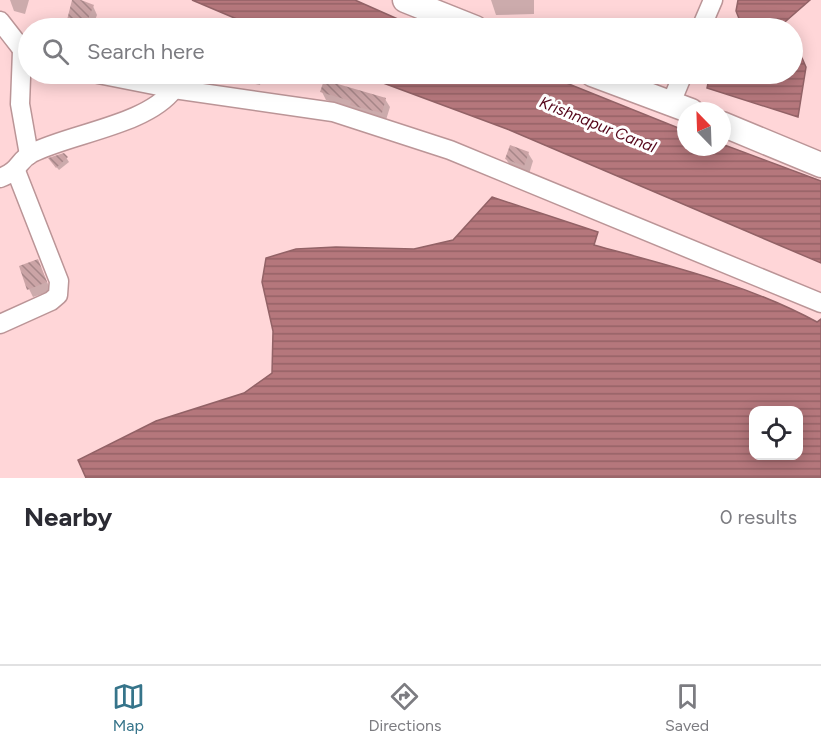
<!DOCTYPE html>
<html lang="en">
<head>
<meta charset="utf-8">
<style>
	:root { --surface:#fff; --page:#f7f7f7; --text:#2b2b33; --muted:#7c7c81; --line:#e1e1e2; --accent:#36748a }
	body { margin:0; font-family:Figtree,sans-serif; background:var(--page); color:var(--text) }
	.controls { position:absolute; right:18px; bottom:18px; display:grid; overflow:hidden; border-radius:12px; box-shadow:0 3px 15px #0003 }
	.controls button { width:54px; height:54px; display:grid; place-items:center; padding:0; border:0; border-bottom:2px solid var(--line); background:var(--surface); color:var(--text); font:30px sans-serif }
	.compass { position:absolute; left:677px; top:102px; width:54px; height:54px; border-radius:50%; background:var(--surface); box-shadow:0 3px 15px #0003; rotate:337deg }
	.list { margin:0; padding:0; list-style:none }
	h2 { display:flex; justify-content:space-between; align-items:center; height:78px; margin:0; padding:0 24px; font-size:26px }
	h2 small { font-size:20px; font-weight:400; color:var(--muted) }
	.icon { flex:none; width:33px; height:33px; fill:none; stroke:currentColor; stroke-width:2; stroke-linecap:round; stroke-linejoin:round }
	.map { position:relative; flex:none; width:821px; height:478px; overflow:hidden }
	.search { position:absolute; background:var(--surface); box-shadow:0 3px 15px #0003; left:18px; right:18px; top:18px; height:66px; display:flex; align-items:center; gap:15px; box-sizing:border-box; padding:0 21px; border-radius:33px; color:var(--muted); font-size:22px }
	.sheet { height:186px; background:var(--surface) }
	nav { display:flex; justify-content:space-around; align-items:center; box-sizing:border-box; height:84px; border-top:2px solid var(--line); background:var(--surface); font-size:16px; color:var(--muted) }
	nav a { display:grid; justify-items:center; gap:3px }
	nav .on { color:var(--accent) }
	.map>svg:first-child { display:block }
	.water { fill:url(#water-rules); stroke:#926266; stroke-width:1.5; fill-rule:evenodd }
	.shadow { fill:#0003 }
	.building { fill:url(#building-back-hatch) }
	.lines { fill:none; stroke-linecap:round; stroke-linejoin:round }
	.street-casing { stroke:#bb9597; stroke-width:21 }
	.secondary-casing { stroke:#bb9597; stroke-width:27 }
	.street { stroke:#fff; stroke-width:18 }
	.secondary { stroke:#fff; stroke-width:24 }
	.labels { text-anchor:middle; stroke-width:6; stroke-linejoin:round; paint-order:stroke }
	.water-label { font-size:16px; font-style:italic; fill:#55061a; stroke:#fff }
</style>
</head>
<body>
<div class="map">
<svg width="821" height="478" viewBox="0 0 821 478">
	<defs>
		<pattern id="water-rules" width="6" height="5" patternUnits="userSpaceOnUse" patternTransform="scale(1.5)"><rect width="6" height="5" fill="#b5777c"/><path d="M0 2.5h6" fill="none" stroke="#956266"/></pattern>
		<pattern id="building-back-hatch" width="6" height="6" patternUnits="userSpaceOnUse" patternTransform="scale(1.5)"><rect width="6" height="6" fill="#cba4a6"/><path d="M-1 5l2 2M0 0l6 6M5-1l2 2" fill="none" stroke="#a68688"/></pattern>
	</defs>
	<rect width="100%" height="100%" fill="#ffd6d8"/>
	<!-- water -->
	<g class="water">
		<path d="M192,0H355L418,28H258Z"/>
		<path d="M738,0H810L778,28L740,21L736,11Z"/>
		<path d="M793,49L799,51L806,67L798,117L707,88L710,74H792Z"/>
		<path d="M359,74H544L686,131V147H722V144L821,181V263L507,129Z"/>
		<path d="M492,197L598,232L594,245C670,266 747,284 817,322L821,319V478H86L78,460L156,421L244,393L272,373L273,331L262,282L266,258L296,249L336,247L414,249L453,240ZM754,410H798V456H754Z"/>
	</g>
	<!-- shadow -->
	<g class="shadow">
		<path d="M10,0H29L25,14L14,11Z"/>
		<path d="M74,0L93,6L97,15L92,28H65Z"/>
		<path d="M491,0H534V14L496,15Z"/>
		<path d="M123,21L147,27V28H121Z"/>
		<path d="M204,74H262L263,75L260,85L245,82L242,77L241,81Z"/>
		<path d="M322,92L385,99L390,107L386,120L356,113L353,108L326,100Z"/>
		<path d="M528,153L533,161L529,174L511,167L506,159Z"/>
		<path d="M64,154L69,162L59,170L52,162Z"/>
		<path d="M38,261L51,291L33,297L29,289Z"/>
	</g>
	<!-- building -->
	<g class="building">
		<path d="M72,0H81L94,5L84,28H65Z"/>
		<path d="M324,80L386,98L382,113L350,105L351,101L320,92Z"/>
		<path d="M510,145L529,152L524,166L505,159Z"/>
		<path d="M64,153L68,157L56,168L48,158Z"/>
		<path d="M38,259L47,282L27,290L19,266Z"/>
	</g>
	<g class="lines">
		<defs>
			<g id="street">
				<path d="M0,21L28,57"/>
				<path d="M701,28L713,0"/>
				<path d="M22,51L20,104L29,155"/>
				<path d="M98,74L174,89L333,112L450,150L821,303"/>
				<path d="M671,103L683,74"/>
				<path d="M0,178C21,170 17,161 32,153C72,133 147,125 174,89"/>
				<path d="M0,324L51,301L58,295L59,281L16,171"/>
			</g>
			<g id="secondary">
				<path d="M405,0L475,28"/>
				<path d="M592,74L691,111"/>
				<path d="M722,124L821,165"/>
			</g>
		</defs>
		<!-- street casing -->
		<use href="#street" class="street-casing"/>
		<!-- secondary casing -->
		<use href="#secondary" class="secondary-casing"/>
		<!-- street -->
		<use href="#street" class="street"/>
		<!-- secondary -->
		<use href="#secondary" class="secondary"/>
	</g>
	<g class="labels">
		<!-- water labels -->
		<g class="water-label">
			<text transform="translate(598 124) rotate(22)" y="6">Krishnapur Canal</text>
		</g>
	</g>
</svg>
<div class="controls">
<button><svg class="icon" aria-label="locate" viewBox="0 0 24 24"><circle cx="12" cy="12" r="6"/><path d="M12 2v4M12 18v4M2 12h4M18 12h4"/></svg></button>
</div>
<svg class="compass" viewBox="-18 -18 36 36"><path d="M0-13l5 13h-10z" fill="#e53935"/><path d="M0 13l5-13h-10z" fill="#7c7c81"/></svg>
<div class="search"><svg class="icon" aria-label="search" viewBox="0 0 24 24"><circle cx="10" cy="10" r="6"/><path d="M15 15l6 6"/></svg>Search here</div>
</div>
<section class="sheet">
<h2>Nearby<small>0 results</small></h2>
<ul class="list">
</ul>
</section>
<nav>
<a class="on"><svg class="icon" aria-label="map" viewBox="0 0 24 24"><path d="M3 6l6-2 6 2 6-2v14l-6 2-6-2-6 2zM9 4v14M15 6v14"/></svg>Map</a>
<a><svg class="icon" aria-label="directions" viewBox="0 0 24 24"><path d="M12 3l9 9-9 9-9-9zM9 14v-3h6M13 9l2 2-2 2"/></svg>Directions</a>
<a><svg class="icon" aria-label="saved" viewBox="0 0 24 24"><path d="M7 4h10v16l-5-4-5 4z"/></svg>Saved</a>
</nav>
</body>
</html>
